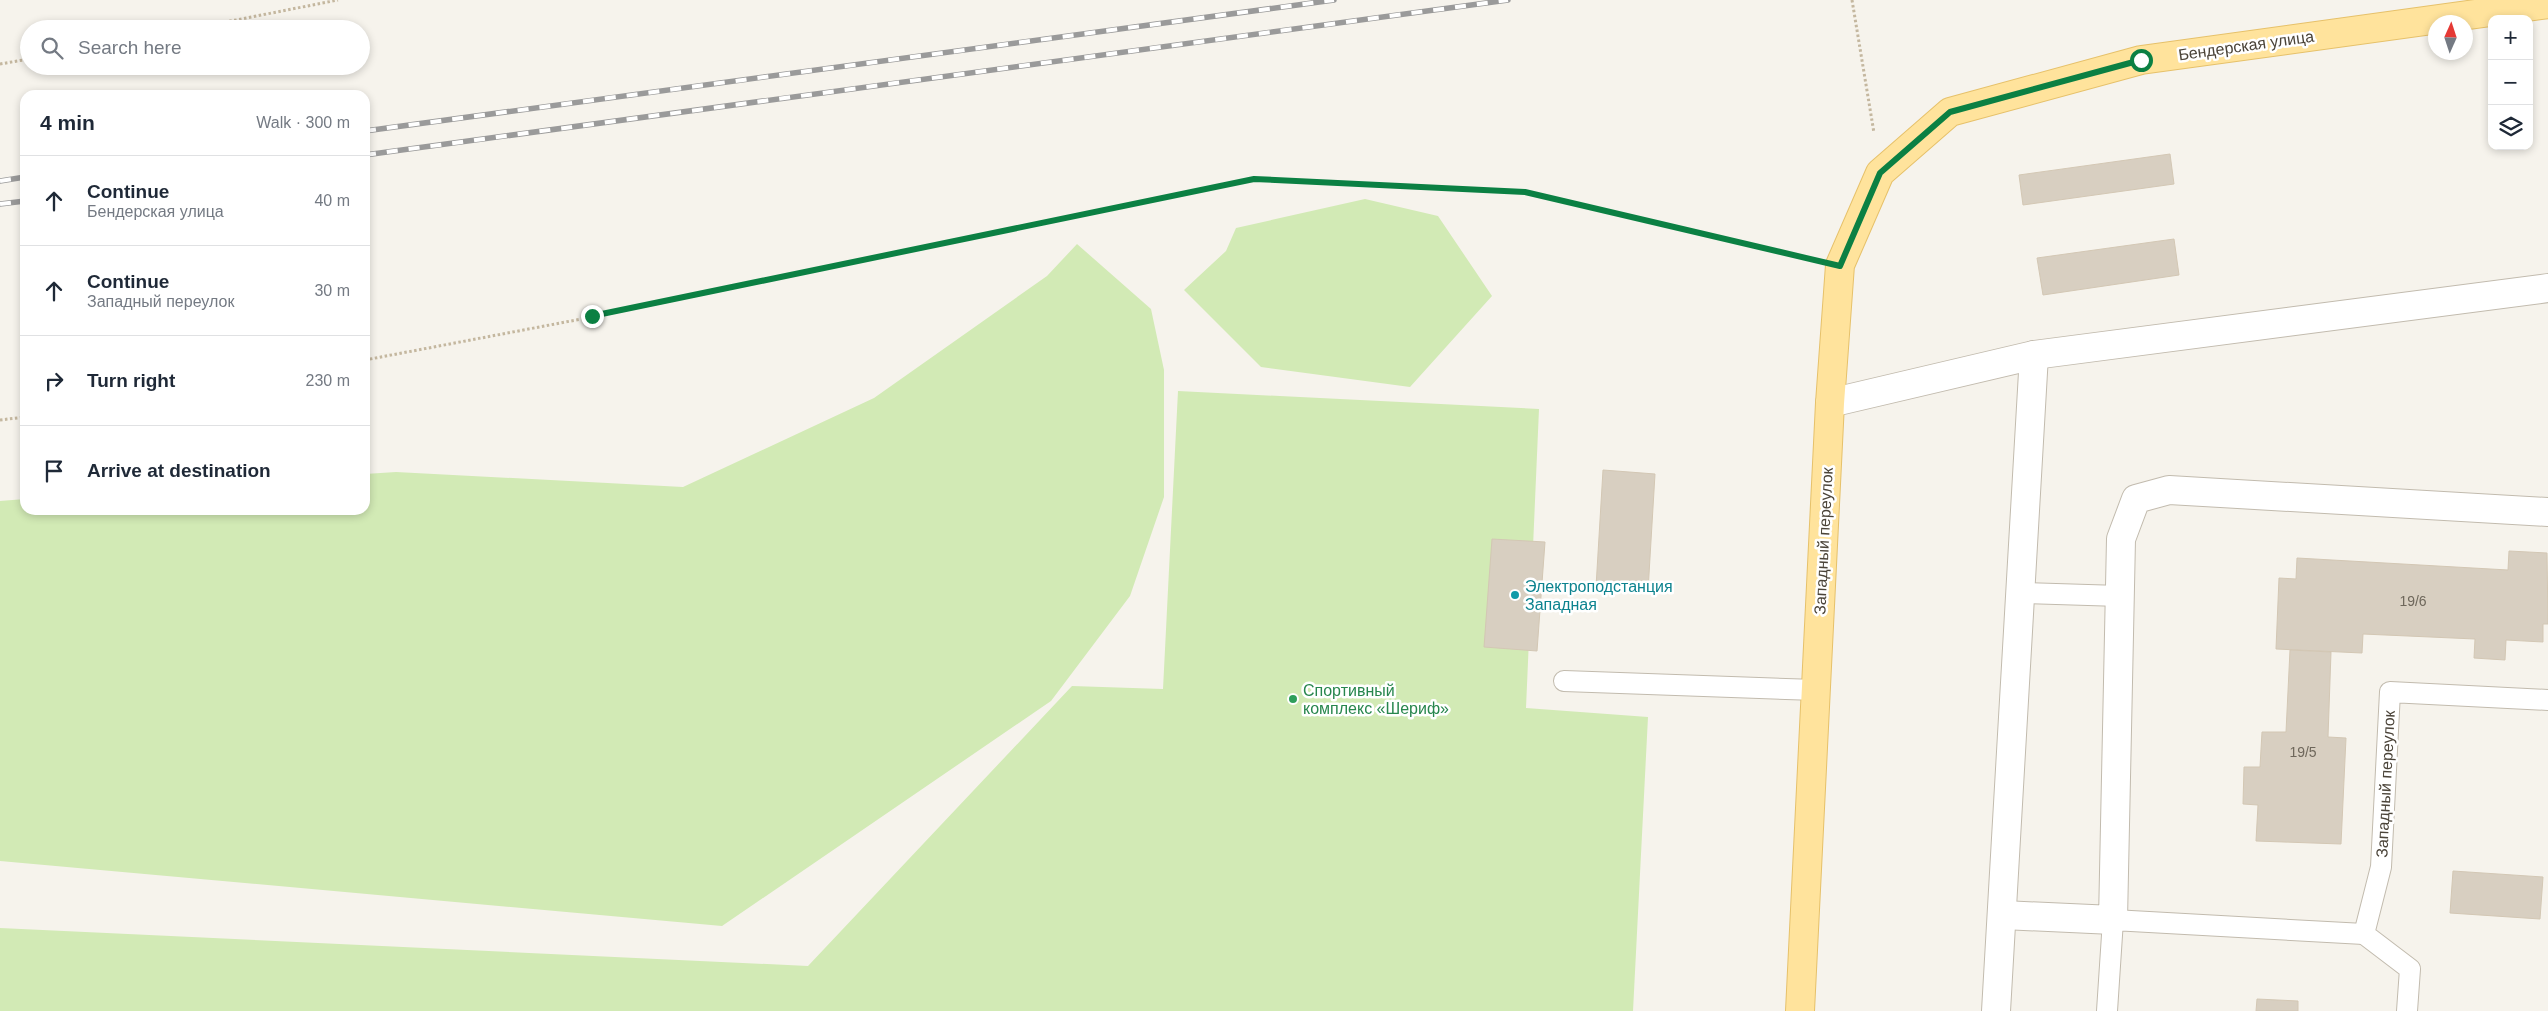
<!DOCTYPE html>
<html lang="en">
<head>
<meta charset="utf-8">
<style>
	:root { --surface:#fff; --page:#f2f2f3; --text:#1f2937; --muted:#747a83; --line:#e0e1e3 }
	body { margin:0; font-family:Arial,sans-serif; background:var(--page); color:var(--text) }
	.controls { position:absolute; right:15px; top:15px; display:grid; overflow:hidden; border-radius:10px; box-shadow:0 2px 8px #0003 }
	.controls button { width:45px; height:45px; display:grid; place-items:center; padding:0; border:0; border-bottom:1px solid var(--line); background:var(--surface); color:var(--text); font:25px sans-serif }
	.compass { position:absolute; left:2428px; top:15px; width:45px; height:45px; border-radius:50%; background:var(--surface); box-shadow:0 2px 8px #0003; rotate:3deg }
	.stop { position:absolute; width:15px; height:15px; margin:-11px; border:4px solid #0b8043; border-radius:50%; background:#fff }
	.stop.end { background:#0b8043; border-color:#fff; box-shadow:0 1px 5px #0008 }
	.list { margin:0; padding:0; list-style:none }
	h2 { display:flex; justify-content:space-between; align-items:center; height:65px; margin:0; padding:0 20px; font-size:21px }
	h2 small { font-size:16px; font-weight:400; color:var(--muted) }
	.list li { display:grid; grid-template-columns:32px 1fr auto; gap:15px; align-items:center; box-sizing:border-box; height:90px; padding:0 20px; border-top:1px solid var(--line) }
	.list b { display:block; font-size:19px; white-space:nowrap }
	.list p { margin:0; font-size:16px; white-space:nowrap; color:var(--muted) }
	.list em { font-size:16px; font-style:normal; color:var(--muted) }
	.icon { flex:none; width:28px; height:28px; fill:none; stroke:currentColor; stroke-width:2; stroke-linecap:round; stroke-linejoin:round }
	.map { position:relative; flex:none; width:2548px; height:1011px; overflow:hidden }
	.search { position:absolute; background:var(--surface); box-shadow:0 2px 8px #0003; left:20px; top:20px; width:350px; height:55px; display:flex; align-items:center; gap:12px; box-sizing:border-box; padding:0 18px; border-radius:28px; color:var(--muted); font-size:19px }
	.panel { position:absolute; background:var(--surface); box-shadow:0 2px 8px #0003; left:20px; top:90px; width:350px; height:425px; border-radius:15px }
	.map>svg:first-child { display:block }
	.green { fill:#d2eab5 }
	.building { fill:#d8cfc1; stroke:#d3c7b4 }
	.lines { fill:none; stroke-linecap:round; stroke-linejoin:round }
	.service-casing { stroke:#c2bbae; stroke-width:22 }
	.minor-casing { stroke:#c2bbae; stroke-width:30 }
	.primary-casing { stroke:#e6c16a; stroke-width:30 }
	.path { stroke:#c4b79f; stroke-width:3; stroke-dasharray:2.5 2.5; stroke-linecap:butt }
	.service { stroke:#fff; stroke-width:20 }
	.minor { stroke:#fff; stroke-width:28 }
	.primary { stroke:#ffe39c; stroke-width:28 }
	.rail-casing { stroke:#9a9a9a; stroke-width:5.5 }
	.rail { stroke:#fff; stroke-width:4; stroke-dasharray:11; stroke-linecap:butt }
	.route { stroke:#0b8043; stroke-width:6 }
	.culture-dot { fill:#0f9aa8; stroke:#fff; stroke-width:2 }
	.leisure-dot { fill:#2e9e5b; stroke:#fff; stroke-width:2 }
	.labels { text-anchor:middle; stroke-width:5; stroke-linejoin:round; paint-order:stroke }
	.number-label { font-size:14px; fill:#6e675b }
	.street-label { font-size:16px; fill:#4b4439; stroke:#fff }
	.culture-label { font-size:16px; fill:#0d838f; stroke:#fff; text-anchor:start }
	.leisure-label { font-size:16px; fill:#27864d; stroke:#fff; text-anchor:start }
</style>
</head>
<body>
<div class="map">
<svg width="2548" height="1011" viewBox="0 0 2548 1011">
	<rect width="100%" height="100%" fill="#f6f3ec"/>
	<!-- green -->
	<g class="green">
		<path d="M1365,199L1438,216L1492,296L1410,387L1261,367L1184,290L1226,251L1236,228Z"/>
		<path d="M1077,244L1151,309L1164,370V497L1130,596L1051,701L722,926L0,861V501L25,499V510H365V474L396,472L683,487L874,398L1047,276Z"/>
		<path d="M1178,391L1539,409L1526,708L1648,717L1633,1011H0V928L808,966L1072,686L1163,689Z"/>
	</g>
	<!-- building -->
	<g class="building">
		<path d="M2170,154L2174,184L2023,205L2019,175Z"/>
		<path d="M2174,239L2179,275L2043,295L2037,258Z"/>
		<path d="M1603,470L1655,474L1648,591L1596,587Z"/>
		<path d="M1492,539L1545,542L1537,651L1484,647Z"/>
		<path d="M2509,551L2547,553L2548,624H2543V642L2506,640L2505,660L2474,658L2475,639L2363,634L2362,653L2276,649L2279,578L2296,579L2297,558L2508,570Z"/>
		<path d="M2290,650L2331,652L2328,737L2346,738L2341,844L2256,841L2258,805L2243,804L2244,767H2260L2262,732H2286Z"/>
		<path d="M2453,871L2543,877L2540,919L2450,913Z"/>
		<path d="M2257,999L2298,1001V1011H2256Z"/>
	</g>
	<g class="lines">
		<defs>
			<g id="service">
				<path d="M2020,593L2120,596"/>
				<path d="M1564,681L1816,690"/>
				<path d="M2107,1011L2113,920L2364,934"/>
				<path d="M2407,1011L2410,969L2364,934L2381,867L2390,692L2548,700"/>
			</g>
			<g id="minor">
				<path d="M1830,403L2034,355L2548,288"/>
				<path d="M2003,915L2113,920L2121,539L2136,499L2169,490L2548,512"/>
				<path d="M1996,1011L2034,355"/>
			</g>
			<path id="primary" d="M1800,1011L1830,403L1840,265L1880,173L1950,112L2141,60L2548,4"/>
		</defs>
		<!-- service casing -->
		<use href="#service" class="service-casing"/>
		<!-- minor casing -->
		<use href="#minor" class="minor-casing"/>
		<!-- primary casing -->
		<use href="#primary" class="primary-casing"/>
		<!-- path -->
		<g class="path">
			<path d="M1852,0L1874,133"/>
			<path d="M190,29L338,0"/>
			<path d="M0,64L29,59"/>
			<path d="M365,360L592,317L1255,179L1525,192L1807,258"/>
			<path d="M0,420L25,417"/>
		</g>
		<!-- service -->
		<use href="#service" class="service"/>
		<!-- minor -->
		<use href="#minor" class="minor"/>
		<!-- primary -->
		<use href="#primary" class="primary"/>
		<defs>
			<g id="rail">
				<path d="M365,131L1334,0"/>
				<path d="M365,155L1508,0"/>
				<path d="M0,181L25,177"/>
				<path d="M0,204L25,201"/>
			</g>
		</defs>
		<!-- rail casing -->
		<use href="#rail" class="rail-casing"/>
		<!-- rail -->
		<use href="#rail" class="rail"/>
	</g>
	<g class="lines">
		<!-- route -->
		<path class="route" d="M592,316L1254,179L1525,192L1840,266L1880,173L1950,112L2141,60"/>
	</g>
	<!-- markers -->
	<circle class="culture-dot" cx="1515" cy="595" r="5"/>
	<circle class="leisure-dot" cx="1293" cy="699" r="5"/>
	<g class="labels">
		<!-- number labels -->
		<g class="number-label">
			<text x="2413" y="606">19/6</text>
			<text x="2303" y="757">19/5</text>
		</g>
		<!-- street labels -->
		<g class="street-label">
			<text transform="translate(2246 45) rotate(-8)" y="6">Бендерская улица</text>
			<text transform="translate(1823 541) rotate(-87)" y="6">Западный переулок</text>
			<text transform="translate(2385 784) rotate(-87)" y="6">Западный переулок</text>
		</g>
		<!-- culture labels -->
		<g class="culture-label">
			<text x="1525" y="592">Электроподстанция<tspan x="1525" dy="18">Западная</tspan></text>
		</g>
		<!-- leisure labels -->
		<g class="leisure-label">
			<text x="1303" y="696">Спортивный<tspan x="1303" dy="18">комплекс «Шериф»</tspan></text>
		</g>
	</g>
</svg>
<div class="controls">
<button>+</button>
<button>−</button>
<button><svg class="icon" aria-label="layers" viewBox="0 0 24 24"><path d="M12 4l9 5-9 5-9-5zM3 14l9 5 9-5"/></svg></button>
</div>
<svg class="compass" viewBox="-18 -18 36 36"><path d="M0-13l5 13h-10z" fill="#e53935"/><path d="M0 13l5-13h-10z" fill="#747a83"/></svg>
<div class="stop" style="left:2141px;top:60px"></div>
<div class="stop end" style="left:592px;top:316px"></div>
<div class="search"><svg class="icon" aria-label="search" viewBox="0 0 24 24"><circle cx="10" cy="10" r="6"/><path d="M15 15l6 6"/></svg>Search here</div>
<section class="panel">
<h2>4 min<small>Walk · 300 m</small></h2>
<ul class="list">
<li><svg class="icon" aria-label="ahead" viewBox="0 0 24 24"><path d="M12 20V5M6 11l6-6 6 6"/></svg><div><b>Continue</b><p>Бендерская улица</p></div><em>40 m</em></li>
<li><svg class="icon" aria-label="ahead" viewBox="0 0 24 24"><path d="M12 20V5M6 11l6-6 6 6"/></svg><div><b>Continue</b><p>Западный переулок</p></div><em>30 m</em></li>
<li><svg class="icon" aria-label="right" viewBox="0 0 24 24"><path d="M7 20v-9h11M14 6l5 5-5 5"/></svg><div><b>Turn right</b></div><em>230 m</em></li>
<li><svg class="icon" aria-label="arrive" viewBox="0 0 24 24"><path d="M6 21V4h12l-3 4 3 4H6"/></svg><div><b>Arrive at destination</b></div></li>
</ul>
</section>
</div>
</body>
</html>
